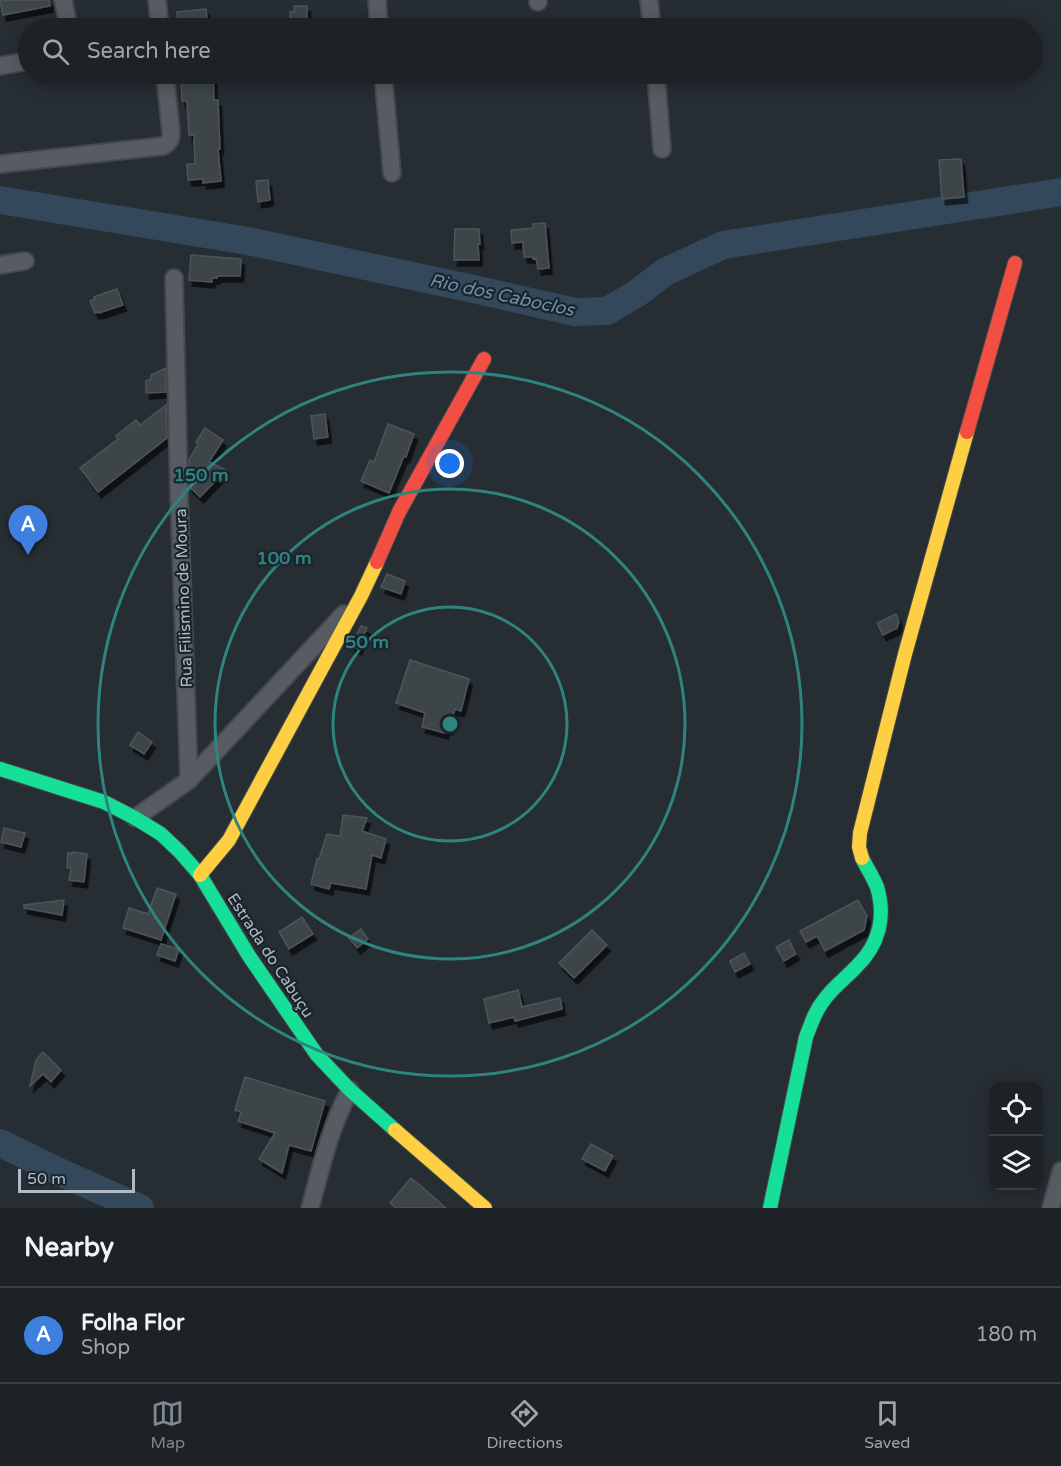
<!DOCTYPE html>
<html lang="en">
<head>
<meta charset="utf-8">
<style>
	:root { --surface:#1c2226; --page:#252a2e; --text:#f1f3f6; --muted:#a0a4a7; --line:#3a3f43; --accent:#7f8992 }
	body { margin:0; font-family:"Varela Round",sans-serif; background:var(--page); color:var(--text) }
	.controls { position:absolute; right:18px; bottom:18px; display:grid; overflow:hidden; border-radius:12px; box-shadow:0 3px 15px #0003 }
	.controls button { width:54px; height:54px; display:grid; place-items:center; padding:0; border:0; border-bottom:2px solid var(--line); background:var(--surface); color:var(--text); font:30px sans-serif }
	.scale { position:absolute; left:18px; bottom:15px; width:117px; box-sizing:border-box; padding-left:6px; border:3px solid #afbac5; border-top:0; font-size:16px; line-height:21px; white-space:nowrap; color:#afbac5; -webkit-text-stroke:4px #1a242d; paint-order:stroke }
	.you { position:absolute; left:450px; top:464px; width:21px; height:21px; margin:-15px; border:4px solid #fff; border-radius:50%; background:#1a73e8; box-shadow:0 0 0 9px #1a73e833 }
	.badge { display:grid; place-items:center; width:39px; height:39px; border-radius:50%; background:var(--accent); color:#fff; font-size:20px; font-weight:700 }
	.pin { position:absolute; translate:-50% -50px; filter:drop-shadow(0 2px 3px #0008) }
	.pin::after { content:''; position:absolute; top:32px; width:21px; height:18px; background:inherit; clip-path:polygon(0 0,100% 0,50% 100%) }
	.list { margin:0; padding:0; list-style:none }
	h2 { display:flex; justify-content:space-between; align-items:center; height:78px; margin:0; padding:0 24px; font-size:26px }
	h2 small { font-size:20px; font-weight:400; color:var(--muted) }
	.list li { display:grid; grid-template-columns:39px 1fr auto; gap:18px; align-items:center; box-sizing:border-box; height:96px; padding:0 24px; border-top:2px solid var(--line) }
	.list b { display:block; font-size:22px; white-space:nowrap }
	.list p { margin:0; font-size:20px; white-space:nowrap; color:var(--muted) }
	.list em { font-size:20px; font-style:normal; color:var(--muted) }
	.icon { flex:none; width:33px; height:33px; fill:none; stroke:currentColor; stroke-width:2; stroke-linecap:round; stroke-linejoin:round }
	.map { position:relative; flex:none; width:1061px; height:1208px; overflow:hidden }
	.search { position:absolute; background:var(--surface); box-shadow:0 3px 15px #0003; left:18px; right:18px; top:18px; height:66px; display:flex; align-items:center; gap:15px; box-sizing:border-box; padding:0 21px; border-radius:33px; color:var(--muted); font-size:22px }
	.sheet { height:174px; background:var(--surface) }
	nav { display:flex; justify-content:space-around; align-items:center; box-sizing:border-box; height:84px; border-top:2px solid var(--line); background:var(--surface); font-size:16px; color:var(--muted) }
	nav a { display:grid; justify-items:center; gap:3px }
	nav .on { color:var(--accent) }
	.map>svg:first-child { display:block }
	.lines { fill:none; stroke-linecap:round; stroke-linejoin:round }
	.river { stroke:#33485b; stroke-width:28 }
	.building { fill:#3e4449; stroke:#4e545b; stroke-width:1.5; filter:url(#shadow) }
	.street-casing { stroke:#44494e; stroke-width:20 }
	.fast-casing { stroke:#44494e; stroke-width:16 }
	.slow-casing { stroke:#44494e; stroke-width:16 }
	.jam-casing { stroke:#44494e; stroke-width:16 }
	.street { stroke:#565c61; stroke-width:16 }
	.fast { stroke:#16e098; stroke-width:14 }
	.slow { stroke:#ffcf43; stroke-width:14 }
	.jam { stroke:#f24e42; stroke-width:14 }
	.ring { fill:none; stroke:#2f847f; stroke-width:3 }
	.labels { text-anchor:middle; stroke-width:4.5; stroke-linejoin:round; paint-order:stroke }
	.street-label { font-size:16px; fill:#afbac5; stroke:#1a242d }
	.water-label { font-size:18px; font-style:italic; fill:#6f8ea9; stroke:#1a242d }
	.centre { fill:#2f847f; stroke:#1a242d; stroke-width:3 }
	.ring-label { font-size:18px; text-anchor:middle; font-weight:bold; fill:#2f847f; stroke:#1a242d; stroke-width:4.5; stroke-linejoin:round; paint-order:stroke }
</style>
</head>
<body>
<div class="map">
<svg width="1061" height="1208" viewBox="0 0 1061 1208">
	<defs>
		<filter id="shadow"><feDropShadow dx="3.5" dy="6" stdDeviation="0" flood-color="#0009"/></filter>
	</defs>
	<rect width="100%" height="100%" fill="#262d33"/>
	<g class="lines">
		<!-- river -->
		<g class="river">
			<path d="M0,200L248,241L478,290L575,312L607,311L636,294L665,272L723,245L1061,192"/>
			<path d="M0,1143L64,1174L140,1208"/>
		</g>
	</g>
	<!-- building -->
	<g class="building">
		<path d="M0,0H49L50,6L3,15Z"/>
		<path d="M294,6H307V27H290V12H294Z"/>
		<path d="M206,9L208,28H192V24L178,26L177,12Z"/>
		<path d="M181,74H213L214,100H218L220,149H218L221,181L203,183V179L188,180L187,164H195L194,135H189L187,101H182Z"/>
		<path d="M961,159L964,197L942,199L939,160Z"/>
		<path d="M268,180L270,200L258,202L256,181Z"/>
		<path d="M545,223L549,268L538,269L536,258L533,259V257H524L523,242L512,243L511,230L533,228V224Z"/>
		<path d="M455,229H479L480,244H478L479,260H454Z"/>
		<path d="M191,255L241,259L240,276H217V278H212V282L189,280Z"/>
		<path d="M117,289L123,305L99,313L98,312L95,313L90,301L95,299L94,297Z"/>
		<path d="M166,368V392L146,393V381L151,379V375Z"/>
		<path d="M166,405L167,438L98,492L80,468L118,439L116,436L136,420L140,425Z"/>
		<path d="M325,414L328,437L314,439L311,416Z"/>
		<path d="M388,424L414,434L406,457L404,456L389,493L361,481L370,460L374,462Z"/>
		<path d="M205,428L223,440L209,462L226,470L200,497L189,486L202,472L189,466V460L198,444L196,442Z"/>
		<path d="M387,574L405,581L401,594L381,587Z"/>
		<path d="M896,614L899,622L897,628L883,635L877,623Z"/>
		<path d="M361,626L367,628L358,649L351,646Z"/>
		<path d="M410,660L469,679L461,711L455,709L449,729L446,728L445,733L422,727L425,713L396,703Z"/>
		<path d="M138,732L152,742L144,754L130,745Z"/>
		<path d="M343,815L367,818L362,831L386,839L381,858L372,855L366,889L331,883L329,889L311,884L317,859H319L327,834L340,836Z"/>
		<path d="M4,828L25,833L21,847L1,842Z"/>
		<path d="M72,852L87,854L84,882L69,880L71,868H67L68,853L72,854Z"/>
		<path d="M157,888L176,894L161,940L123,928L129,908L148,914Z"/>
		<path d="M64,900L62,915L24,908V905Z"/>
		<path d="M858,900L867,916L864,930L825,951L817,936L806,942L800,931Z"/>
		<path d="M302,917L313,934L289,949L279,932Z"/>
		<path d="M361,929L368,939L357,948L349,938Z"/>
		<path d="M592,930L607,945L574,978L559,963Z"/>
		<path d="M789,940L796,954L784,961L776,947Z"/>
		<path d="M161,944L179,949L175,961L157,955Z"/>
		<path d="M744,953L750,964L735,972L730,961Z"/>
		<path d="M518,990L522,1007L560,998L562,1009L515,1021L514,1017L489,1023L484,999Z"/>
		<path d="M43,1052L61,1070L51,1082L43,1074L30,1086L36,1060Z"/>
		<path d="M245,1077L325,1101L311,1151L289,1145L282,1173L259,1159L275,1133L238,1121L241,1112L235,1110Z"/>
		<path d="M591,1144L613,1156L605,1171L582,1159Z"/>
		<path d="M411,1178L422,1187L446,1208H396L390,1203Z"/>
	</g>
	<g class="lines">
		<defs>
			<g id="street">
				<path d="M63,0L69,28"/>
				<path d="M157,0L160,28"/>
				<path d="M377,0L379,28"/>
				<path d="M538,0V2"/>
				<path d="M649,0L652,28"/>
				<path d="M0,66L28,61"/>
				<path d="M383,74L392,173"/>
				<path d="M656,74L662,149"/>
				<path d="M0,164L163,146C169,143 171,140 171,133L165,74"/>
				<path d="M0,265L25,261"/>
				<path d="M189,780L344,614"/>
				<path d="M135,818L189,780L179,495L174,278"/>
				<path d="M310,1208C321,1168 330,1127 350,1090"/>
				<path d="M1051,1208L1061,1171"/>
			</g>
			<g id="fast">
				<path d="M0,769L104,802L135,818L161,834L180,852L200,875L249,956L317,1055L350,1090L395,1130"/>
				<path d="M770,1208L806,1037C811,1024 815,1011 824,1000C833,987 846,978 856,967C879,945 886,917 877,887C873,877 867,868 862,858"/>
			</g>
			<g id="slow">
				<path d="M862,858L859,847L860,833L905,654L967,432"/>
				<path d="M200,875L229,840L361,596L377,562"/>
				<path d="M395,1130L485,1208"/>
			</g>
			<g id="jam">
				<path d="M967,432L1015,263"/>
				<path d="M377,562L399,512L484,359"/>
			</g>
		</defs>
		<!-- street casing -->
		<use href="#street" class="street-casing"/>
		<!-- fast casing -->
		<use href="#fast" class="fast-casing"/>
		<!-- slow casing -->
		<use href="#slow" class="slow-casing"/>
		<!-- jam casing -->
		<use href="#jam" class="jam-casing"/>
		<!-- street -->
		<use href="#street" class="street"/>
		<!-- fast -->
		<use href="#fast" class="fast"/>
		<!-- slow -->
		<use href="#slow" class="slow"/>
		<!-- jam -->
		<use href="#jam" class="jam"/>
	</g>
	<!-- distance rings -->
	<g class="ring">
		<circle cx="450" cy="724" r="117"/>
		<circle cx="450" cy="724" r="235"/>
		<circle cx="450" cy="724" r="352"/>
	</g>
	<g class="labels">
		<!-- street labels -->
		<g class="street-label">
			<text transform="translate(183 598) rotate(-92)" y="6">Rua Filismino de Moura</text>
			<text transform="translate(271 955) rotate(57)" y="6">Estrada do Cabuçu</text>
		</g>
		<!-- water labels -->
		<g class="water-label">
			<text transform="translate(502 295) rotate(12)" y="6">Rio dos Caboclos</text>
		</g>
	</g>
	<circle cx="450" cy="724" r="9" class="centre"/>
	<g class="ring-label">
		<text x="201" y="481">150 m</text>
		<text x="284" y="564">100 m</text>
		<text x="367" y="648">50 m</text>
	</g>
</svg>
<div class="controls">
<button><svg class="icon" aria-label="locate" viewBox="0 0 24 24"><circle cx="12" cy="12" r="6"/><path d="M12 2v4M12 18v4M2 12h4M18 12h4"/></svg></button>
<button><svg class="icon" aria-label="layers" viewBox="0 0 24 24"><path d="M12 4l9 5-9 5-9-5zM3 14l9 5 9-5"/></svg></button>
</div>
<div class="scale">50 m</div>
<div class="you"></div>
<div class="pin badge" style="left:28px;top:555px;background:#3f7fe0">A</div>
<div class="search"><svg class="icon" aria-label="search" viewBox="0 0 24 24"><circle cx="10" cy="10" r="6"/><path d="M15 15l6 6"/></svg>Search here</div>
</div>
<section class="sheet">
<h2>Nearby<small></small></h2>
<ul class="list">
<li><span class="badge" style="background:#3f7fe0">A</span><div><b>Folha Flor</b><p>Shop</p></div><em>180 m</em></li>
</ul>
</section>
<nav>
<a class="on"><svg class="icon" aria-label="map" viewBox="0 0 24 24"><path d="M3 6l6-2 6 2 6-2v14l-6 2-6-2-6 2zM9 4v14M15 6v14"/></svg>Map</a>
<a><svg class="icon" aria-label="directions" viewBox="0 0 24 24"><path d="M12 3l9 9-9 9-9-9zM9 14v-3h6M13 9l2 2-2 2"/></svg>Directions</a>
<a><svg class="icon" aria-label="saved" viewBox="0 0 24 24"><path d="M7 4h10v16l-5-4-5 4z"/></svg>Saved</a>
</nav>
</body>
</html>
